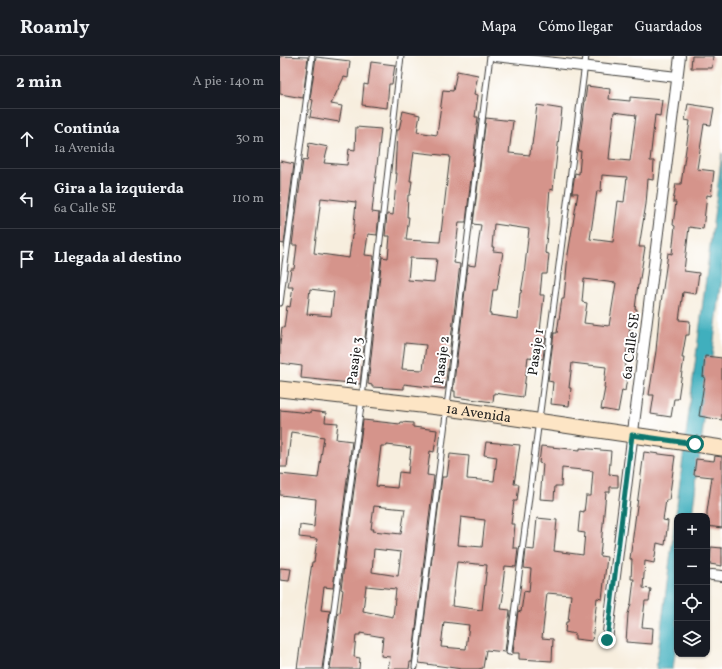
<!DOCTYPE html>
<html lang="es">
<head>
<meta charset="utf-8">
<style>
	:root { --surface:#171b24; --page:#20242c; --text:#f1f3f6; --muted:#9ea1a6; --line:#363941 }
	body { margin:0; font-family:Vollkorn,serif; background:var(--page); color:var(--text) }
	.controls { position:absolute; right:12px; bottom:12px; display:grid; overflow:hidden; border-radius:8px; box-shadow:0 1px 3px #0004 }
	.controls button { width:36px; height:36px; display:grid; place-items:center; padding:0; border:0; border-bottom:1px solid var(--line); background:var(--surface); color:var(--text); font:20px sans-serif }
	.stop { position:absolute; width:12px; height:12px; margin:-9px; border:3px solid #0f766e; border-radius:50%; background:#fff }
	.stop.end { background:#0f766e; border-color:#fff; box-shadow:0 1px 4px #0008 }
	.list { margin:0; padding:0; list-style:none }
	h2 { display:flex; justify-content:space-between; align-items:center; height:52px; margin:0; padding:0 16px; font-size:17px }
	h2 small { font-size:13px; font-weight:400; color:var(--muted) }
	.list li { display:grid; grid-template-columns:26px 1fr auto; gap:12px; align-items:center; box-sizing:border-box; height:60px; padding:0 16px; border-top:1px solid var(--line) }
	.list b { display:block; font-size:15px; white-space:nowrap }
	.list p { margin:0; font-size:13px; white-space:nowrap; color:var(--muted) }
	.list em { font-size:13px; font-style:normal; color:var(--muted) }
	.icon { flex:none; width:22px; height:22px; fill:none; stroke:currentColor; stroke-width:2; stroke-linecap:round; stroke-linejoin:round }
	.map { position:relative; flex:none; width:442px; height:613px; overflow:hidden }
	header { display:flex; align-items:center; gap:24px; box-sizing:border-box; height:56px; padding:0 20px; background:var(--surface); border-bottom:1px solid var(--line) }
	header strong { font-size:19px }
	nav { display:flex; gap:22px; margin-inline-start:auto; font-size:14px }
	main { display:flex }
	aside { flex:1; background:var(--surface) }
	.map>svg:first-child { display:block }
	.water { fill:#41afbd; stroke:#2e666c }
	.building { fill:#d5948b; fill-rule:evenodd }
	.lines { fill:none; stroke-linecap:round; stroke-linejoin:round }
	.lane-casing { stroke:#3d3c39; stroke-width:7 }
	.street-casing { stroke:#3d3c39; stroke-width:12 }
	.secondary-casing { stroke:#3d3c39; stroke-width:17 }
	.lane { stroke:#fff; stroke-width:5 }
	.street { stroke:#fff; stroke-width:10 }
	.secondary { stroke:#fde5c5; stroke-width:15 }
	.route { stroke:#0f766e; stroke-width:5 }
	.labels { text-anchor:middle; stroke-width:4; stroke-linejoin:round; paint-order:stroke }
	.street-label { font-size:14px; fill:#1c1c1c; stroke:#fff }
</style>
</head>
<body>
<header>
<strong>Roamly</strong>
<nav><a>Mapa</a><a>Cómo llegar</a><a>Guardados</a></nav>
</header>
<main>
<aside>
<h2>2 min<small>A pie · 140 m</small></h2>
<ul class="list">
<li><svg class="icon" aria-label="ahead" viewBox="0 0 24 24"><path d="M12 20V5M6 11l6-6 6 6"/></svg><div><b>Continúa</b><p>1a Avenida</p></div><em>30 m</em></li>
<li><svg class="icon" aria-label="left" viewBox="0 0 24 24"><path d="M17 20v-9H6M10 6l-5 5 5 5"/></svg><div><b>Gira a la izquierda</b><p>6a Calle SE</p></div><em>110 m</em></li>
<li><svg class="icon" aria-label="arrive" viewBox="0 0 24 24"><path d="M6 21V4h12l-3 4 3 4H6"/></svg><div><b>Llegada al destino</b></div></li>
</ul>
</aside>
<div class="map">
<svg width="442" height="613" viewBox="0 0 442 613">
	<rect width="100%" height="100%" fill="#fff"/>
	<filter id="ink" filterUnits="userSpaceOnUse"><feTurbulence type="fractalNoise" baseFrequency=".025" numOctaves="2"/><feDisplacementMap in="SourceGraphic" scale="8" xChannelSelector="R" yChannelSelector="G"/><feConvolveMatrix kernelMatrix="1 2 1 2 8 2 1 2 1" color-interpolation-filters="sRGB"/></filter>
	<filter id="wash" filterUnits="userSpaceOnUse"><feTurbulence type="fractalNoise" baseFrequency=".012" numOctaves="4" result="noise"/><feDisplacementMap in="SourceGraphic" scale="16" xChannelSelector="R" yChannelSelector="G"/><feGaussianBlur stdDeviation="0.9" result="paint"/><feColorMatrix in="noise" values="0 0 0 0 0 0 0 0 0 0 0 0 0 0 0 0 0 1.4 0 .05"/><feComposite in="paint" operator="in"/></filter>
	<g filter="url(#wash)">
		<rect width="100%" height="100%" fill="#f7eede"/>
		<!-- water -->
		<path class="water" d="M442,97V221L412,460H397V582L393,613H376Z"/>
		<g id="blocks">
			<!-- building -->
			<g class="building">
				<path d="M0,0L28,1L23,42L0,38Z"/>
				<path d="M412,0H433L432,12H411Z"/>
				<path d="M36,1L70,5L68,22L64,21L51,48L62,50L59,66L30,61L33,44L30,43Z"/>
				<path d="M91,6L115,9L112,28H109L107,52L82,49L84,28L88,29Z"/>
				<path d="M177,15L198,19L194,38L198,39L195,61H198L186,166H179L174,207L180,208L165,333L124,328V333L92,331V329L88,328L102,201L108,202L110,180H105L107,158L113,159L117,117H115L117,74H119L123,55L140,59L137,76L157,79L163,34L173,35ZM134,96L170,100L160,186L126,184L129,161H127L128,139H130L132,125H130ZM130,202L157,203L154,226L128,224ZM125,287L146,289L143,314L122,313Z"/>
				<path d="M307,30L330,33L329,43L350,45V41L382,44L380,60L375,59L370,105H374L373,124L368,123L366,148L359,191H365L359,229H358L355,253H357L355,272L350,271L344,315H348L345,335L342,334L338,356L321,353L325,332H324L326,311L292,307L289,332H291L289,350L271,348L273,326L268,325L274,277H277L282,243H284L288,198L298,137H292L295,117L299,118L301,95H298ZM334,56L356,59L350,105L329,103ZM322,119L347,121L344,146L338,145L333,186L310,183L317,135H321ZM304,223L336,227L329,270L304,267L307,247L302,246Z"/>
				<path d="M408,48L434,52L431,69L424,68L417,113L434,115L431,140L427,139L423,173L409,171L404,215L419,217L416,238L403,236L399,264L410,265L409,279H406L402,302H404L398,343H394L391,361L371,358L374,339H369L376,295L379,261L388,197L392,198L395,170L393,169L396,146H393L396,128H401L410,65L405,64Z"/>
				<path d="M257,49L282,53L273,134L270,133L268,158V168L265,197L269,198L267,218H262L260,239H264V240L260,275L266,276L263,303L248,301L243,341L214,337L213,346L175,341V335H173L188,209L195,210L201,169L193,168L206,62L233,65L229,97L250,99L251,89H252ZM214,168L249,173L244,219L241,237H240L238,263L210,259L213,234H217L223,196L213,195L214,191H212Z"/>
				<path d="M76,71L101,73L92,156L99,157L97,179L88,178L85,199L94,200L80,328L21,322L22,310L0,307V288L2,271L4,272L7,250L10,251L13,231H8L11,213H14L17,189H12L23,104L27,105L29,87L48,91L44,107L67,109L69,93L75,94ZM41,142L76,146L73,179H72L69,202L34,197ZM30,233L54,236L51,260L27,258Z"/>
				<path d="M0,105L14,108L4,188L0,187Z"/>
				<path d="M425,300L442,302V364L419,360L425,321H423Z"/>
				<path d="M0,354L30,357V355L46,357L45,366L58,367L56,383L72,385L53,532L44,531L41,554L50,555L42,613H17L32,506H34L37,483L19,481L20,469L34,471L36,443L0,439V418L38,422L44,381L11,376L7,411H0Z"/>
				<path d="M83,364L120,368L121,366L133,367V371L157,374L154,396L150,395L147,419L154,420L132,606H130L129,613H108L110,601L101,600L103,581L80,577V579H76L74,601L80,602L79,613H50L58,556L60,557L63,534L61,533ZM107,389L131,392L128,417L119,416L117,432L96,430L101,390H107ZM94,450L125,453L121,478L93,475L94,473H91ZM94,493L121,496L118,520L92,516ZM86,530L116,533L113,561L83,555Z"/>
				<path d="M206,386L240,389L234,428H239L237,445H234L231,468H235L233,492H238L236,511L225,510L222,535H224L221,553L230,554L225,596L206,594L203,612L198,613H182L139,607L162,421H167L170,398L189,400L187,423L214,425L217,401L204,399ZM181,461L205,464L202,491L178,489ZM177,506L207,509L202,554L172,550ZM164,566L189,569L186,593L161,591Z"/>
				<path d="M261,390L300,394V392L331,395L329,418L338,419V431H330V436H326L320,500L327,501L322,543L317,542L312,585L295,583V578L285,576L286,566H288L291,539L267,537L262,582L273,583L272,605L239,603V597H233L238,555L241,556L244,535L249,536L251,513L244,512L246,493L254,494L257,462L277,464L274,495L303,499L305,477L298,476L300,455L304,456L306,440H311L313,415L282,412L281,430H275L274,444L260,443L263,408L259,407Z"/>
				<path d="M364,396L395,400L389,444H386L383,464L388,465L385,489L377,487L374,507L365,505L363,532L371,533L369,545H365L362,571L373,572L372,588L346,586L348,558L351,548L354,523H351L352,503H350Z"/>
				<path d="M435,400L442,401V472L427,470V456L432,421L414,419L416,403L434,405Z"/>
				<path d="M431,491L442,492V510L430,508Z"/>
				<path d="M0,512L11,513L9,525L0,524Z"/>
			</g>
		</g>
	</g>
	<g filter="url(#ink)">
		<use href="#blocks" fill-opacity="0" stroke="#3d3c39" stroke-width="1"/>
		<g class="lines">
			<defs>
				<g id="lane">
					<path d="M0,247L32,0"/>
					<path d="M229,596L306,0"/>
					<path d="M135,611L210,0"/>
					<path d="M46,613L82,342L121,0"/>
				</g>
				<g id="street">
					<path d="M215,0L397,21"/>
					<path d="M432,519L442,520"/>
					<path d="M327,584L400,0"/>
				</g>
				<g id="secondary">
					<path id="s1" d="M0,333L167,352L442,392"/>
				</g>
			</defs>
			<!-- lane casing -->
			<use href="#lane" class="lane-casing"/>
			<!-- street casing -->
			<use href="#street" class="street-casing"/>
			<!-- secondary casing -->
			<use href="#secondary" class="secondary-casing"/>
			<!-- lane -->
			<use href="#lane" class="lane"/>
			<!-- street -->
			<use href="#street" class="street"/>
			<!-- secondary -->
			<use href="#secondary" class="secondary"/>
		</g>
	</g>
	<g class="lines" filter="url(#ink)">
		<!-- route -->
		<path class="route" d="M327,584L352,379L415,388"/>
	</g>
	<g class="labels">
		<!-- street labels -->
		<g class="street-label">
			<text transform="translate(350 290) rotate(-83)" y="5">6a Calle SE</text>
			<text transform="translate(255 296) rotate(-82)" y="5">Pasaje 1</text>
			<text transform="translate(161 304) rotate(-83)" y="5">Pasaje 2</text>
			<text transform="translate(74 305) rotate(-83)" y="5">Pasaje 3</text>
			<text dy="5" stroke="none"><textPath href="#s1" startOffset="200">1a Avenida</textPath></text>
		</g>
	</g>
</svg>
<div class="controls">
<button>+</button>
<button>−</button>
<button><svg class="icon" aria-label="locate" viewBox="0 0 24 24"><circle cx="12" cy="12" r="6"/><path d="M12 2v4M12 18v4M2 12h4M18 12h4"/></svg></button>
<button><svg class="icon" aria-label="layers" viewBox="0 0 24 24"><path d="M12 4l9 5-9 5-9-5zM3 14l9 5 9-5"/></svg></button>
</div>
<div class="stop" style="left:415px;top:388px"></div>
<div class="stop end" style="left:327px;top:584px"></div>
</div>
</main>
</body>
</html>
